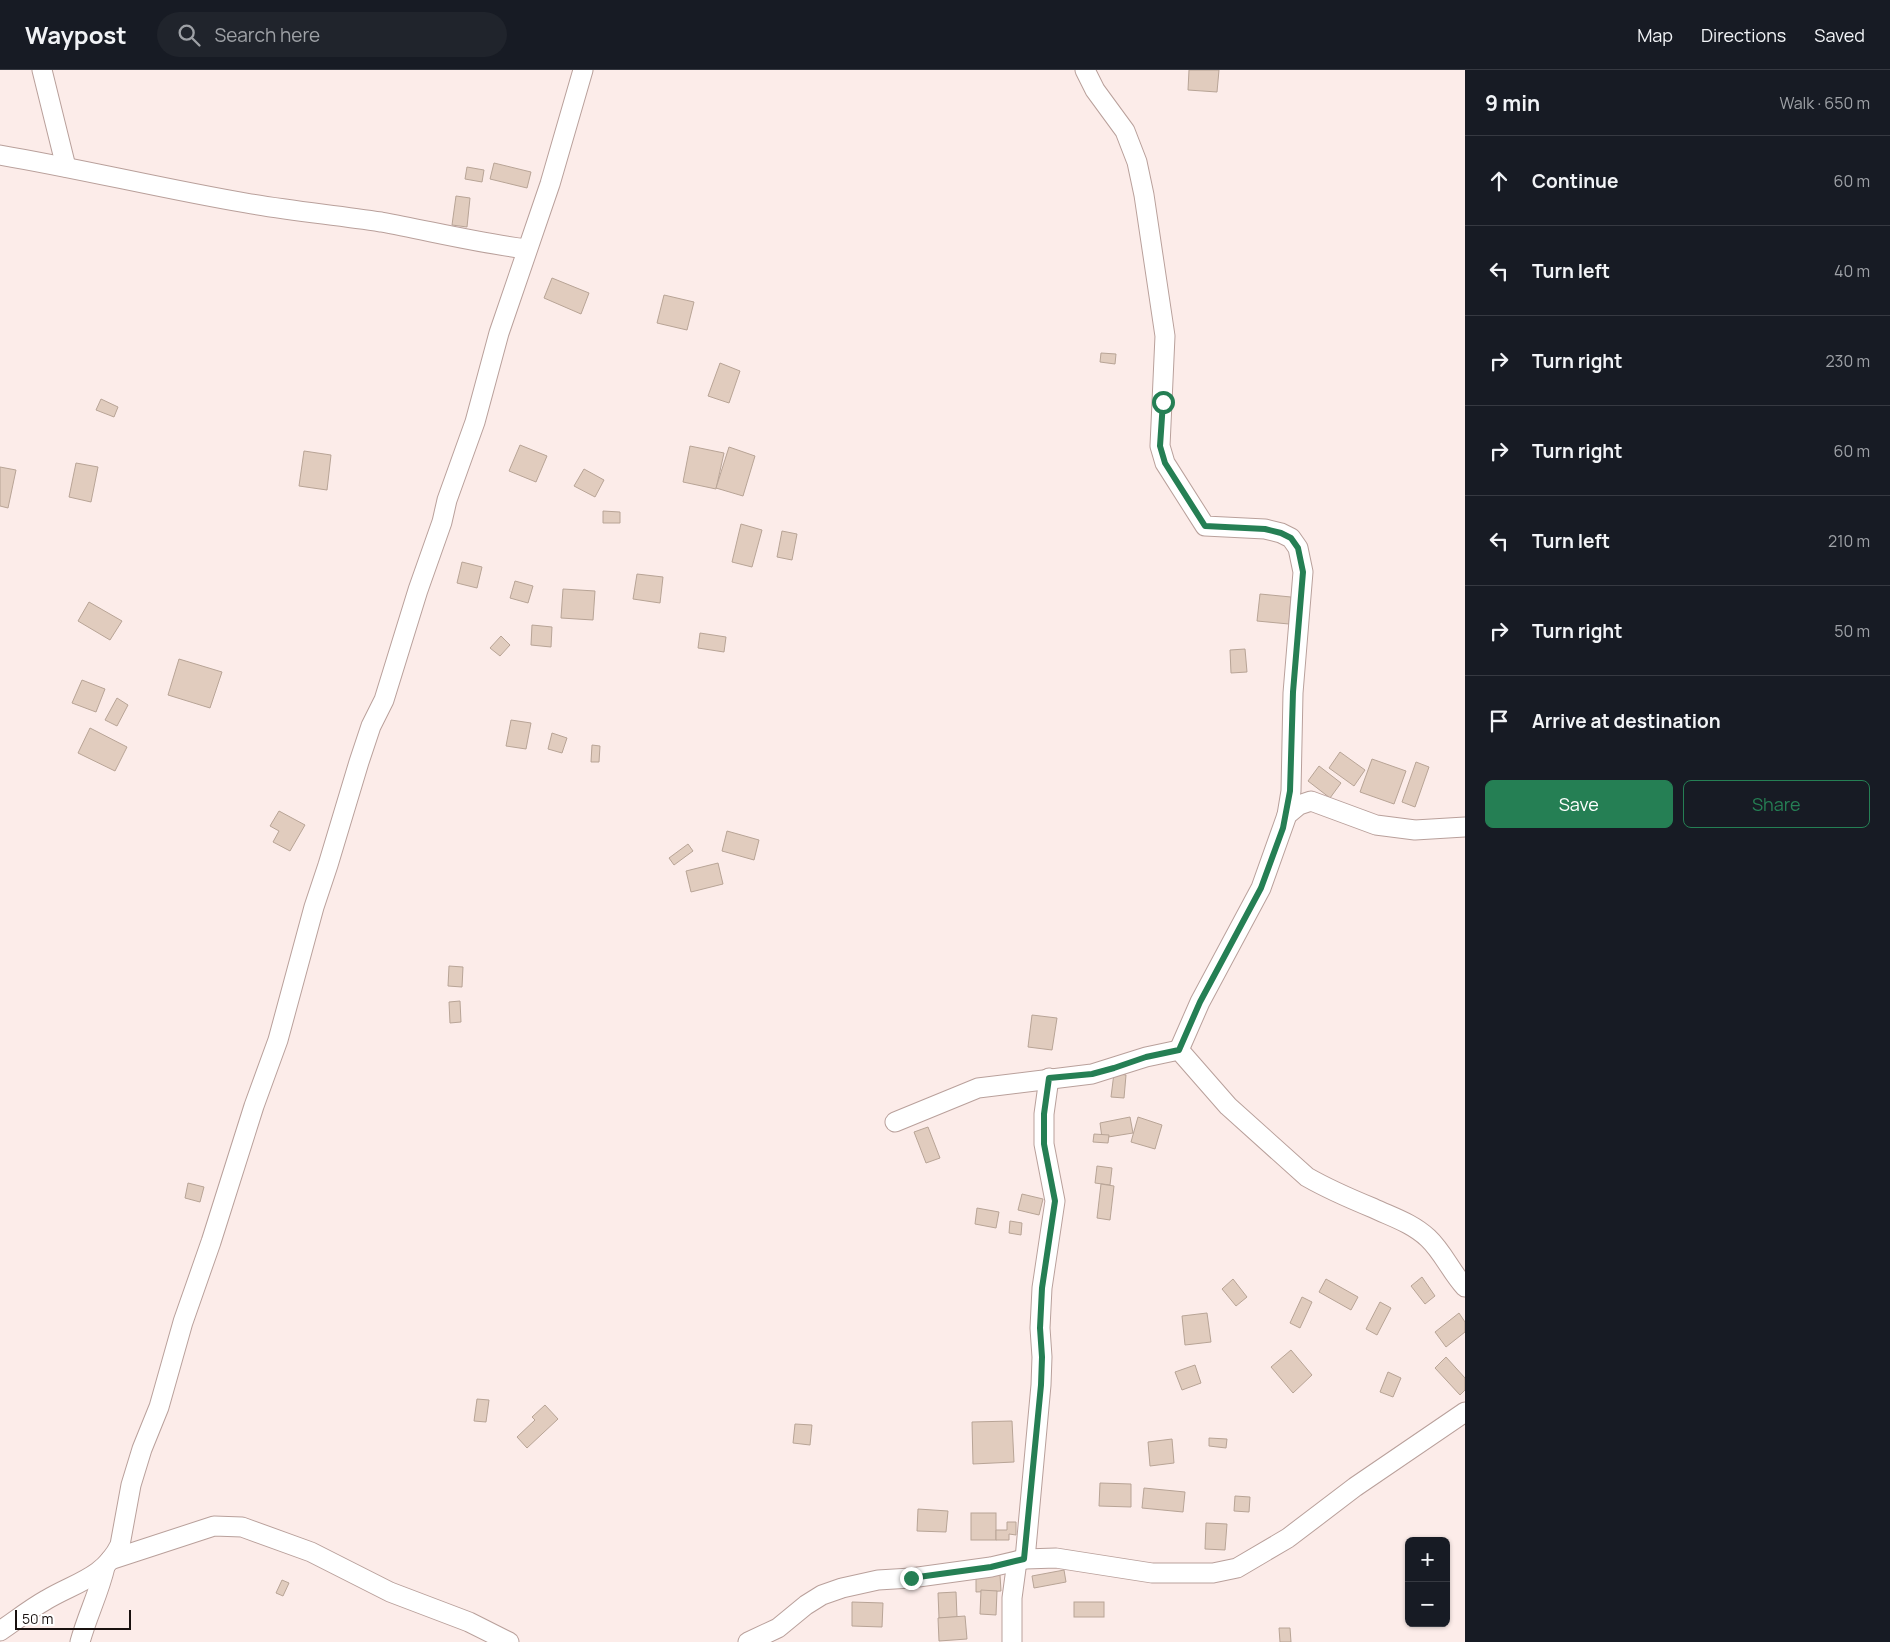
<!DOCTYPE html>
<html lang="en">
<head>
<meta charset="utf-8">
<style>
	:root { --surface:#171b24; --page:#20242c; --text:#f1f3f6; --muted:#9ea1a6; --line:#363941; --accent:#257f54 }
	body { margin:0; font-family:Manrope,sans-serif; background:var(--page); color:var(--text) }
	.controls { position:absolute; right:15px; bottom:15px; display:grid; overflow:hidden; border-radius:8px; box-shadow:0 1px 4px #0004 }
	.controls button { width:45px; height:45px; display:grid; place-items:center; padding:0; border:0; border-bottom:1px solid var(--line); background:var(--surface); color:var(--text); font:25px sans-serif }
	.scale { position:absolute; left:15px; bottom:12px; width:116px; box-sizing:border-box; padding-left:5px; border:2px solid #19110f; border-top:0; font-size:14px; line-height:18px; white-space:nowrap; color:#19110f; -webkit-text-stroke:4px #fff; paint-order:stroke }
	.stop { position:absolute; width:15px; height:15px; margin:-11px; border:4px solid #257f54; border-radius:50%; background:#fff }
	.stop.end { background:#257f54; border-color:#fff; box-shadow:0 1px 5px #0008 }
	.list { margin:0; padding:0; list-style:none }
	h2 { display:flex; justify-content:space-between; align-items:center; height:65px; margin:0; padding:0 20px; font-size:21px }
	h2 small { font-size:16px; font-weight:400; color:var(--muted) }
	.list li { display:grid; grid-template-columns:32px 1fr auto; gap:15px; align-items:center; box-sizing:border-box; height:90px; padding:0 20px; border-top:1px solid var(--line) }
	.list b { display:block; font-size:19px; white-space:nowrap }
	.list em { font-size:16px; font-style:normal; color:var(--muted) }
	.actions { display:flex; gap:10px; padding:15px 20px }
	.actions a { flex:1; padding:11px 0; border:1px solid var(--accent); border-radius:8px; text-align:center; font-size:18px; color:var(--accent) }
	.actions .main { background:var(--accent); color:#fff }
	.icon { flex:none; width:28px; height:28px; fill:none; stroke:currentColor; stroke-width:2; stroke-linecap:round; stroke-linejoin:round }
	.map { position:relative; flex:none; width:1465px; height:1572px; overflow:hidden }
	header { display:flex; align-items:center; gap:30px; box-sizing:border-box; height:70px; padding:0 25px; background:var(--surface); border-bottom:1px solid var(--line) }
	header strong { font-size:24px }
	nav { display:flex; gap:28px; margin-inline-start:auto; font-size:18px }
	.search { width:350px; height:45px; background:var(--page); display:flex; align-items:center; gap:12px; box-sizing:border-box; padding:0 18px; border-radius:28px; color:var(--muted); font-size:19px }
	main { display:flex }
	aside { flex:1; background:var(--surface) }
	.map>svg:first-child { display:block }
	.building { fill:#e1ccbe; stroke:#b8a496 }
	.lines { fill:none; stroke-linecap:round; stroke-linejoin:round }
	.minor-casing { stroke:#b9a09b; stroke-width:21 }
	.minor { stroke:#fff; stroke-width:19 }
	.route { stroke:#257f54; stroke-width:6 }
</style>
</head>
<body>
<header>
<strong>Waypost</strong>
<div class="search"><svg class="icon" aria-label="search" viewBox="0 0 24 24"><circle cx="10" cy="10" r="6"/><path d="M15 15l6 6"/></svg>Search here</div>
<nav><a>Map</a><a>Directions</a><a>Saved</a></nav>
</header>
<main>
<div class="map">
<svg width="1465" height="1572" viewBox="0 0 1465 1572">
	<rect width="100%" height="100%" fill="#fcece9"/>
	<!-- building -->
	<g class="building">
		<path d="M1189,0H1219L1217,22L1188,20Z"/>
		<path d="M494,93L531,102L527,118L490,109Z"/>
		<path d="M467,97L484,100L482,112L465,109Z"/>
		<path d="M456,126L470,128L467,157L452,155Z"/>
		<path d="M552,208L589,223L581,244L544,228Z"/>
		<path d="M664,225L694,232L687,260L657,253Z"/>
		<path d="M1101,283L1116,284L1115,294L1100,292Z"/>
		<path d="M720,293L740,301L729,333L708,326Z"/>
		<path d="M101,329L118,337L114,347L96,340Z"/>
		<path d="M520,375L547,386L536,412L509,401Z"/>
		<path d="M690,376L724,383L716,419L683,412Z"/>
		<path d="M729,377L755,386L743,426L716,418Z"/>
		<path d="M304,381L331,385L327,420L299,416Z"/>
		<path d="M76,393L98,397L91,432L69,427Z"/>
		<path d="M0,397L16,400L8,438L0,436Z"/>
		<path d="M584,399L604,410L595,427L574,416Z"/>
		<path d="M603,441L620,442V453H603Z"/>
		<path d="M741,454L762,460L752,497L732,492Z"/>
		<path d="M782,461L797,464L792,490L777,487Z"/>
		<path d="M462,492L482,497L477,518L457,513Z"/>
		<path d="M637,504L663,507L660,533L633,529Z"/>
		<path d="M515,511L533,516L528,533L510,528Z"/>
		<path d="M563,519L595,521L593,550L561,548Z"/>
		<path d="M1260,524L1291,527L1289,554L1257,551Z"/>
		<path d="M89,532L122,551L110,570L78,551Z"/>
		<path d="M532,555L552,557L551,577L531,575Z"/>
		<path d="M700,563L726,567L724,582L698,578Z"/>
		<path d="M501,566L510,575L500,586L490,578Z"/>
		<path d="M1245,579L1247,602L1231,603L1230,580Z"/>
		<path d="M179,589L222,602L210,638L168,625Z"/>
		<path d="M82,610L105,619L96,642L72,633Z"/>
		<path d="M117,628L128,635L117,656L105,650Z"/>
		<path d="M511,650L531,653L526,679L506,676Z"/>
		<path d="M90,658L127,677L115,701L78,683Z"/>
		<path d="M552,663L567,668L562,683L548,679Z"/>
		<path d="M592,675L600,676L599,692H591Z"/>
		<path d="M1340,682L1365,700L1354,716L1329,698Z"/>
		<path d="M1372,689L1406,701L1394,734L1360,722Z"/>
		<path d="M1416,692L1429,697L1415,737L1402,732Z"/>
		<path d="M1319,696L1341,713L1330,728L1308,711Z"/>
		<path d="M279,741L305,755L290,781L273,772L279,761L270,756Z"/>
		<path d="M727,761L759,770L754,790L722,781Z"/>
		<path d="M688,774L693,781L674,795L669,788Z"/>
		<path d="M718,793L723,814L691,822L686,801Z"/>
		<path d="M449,896L463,897L462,917L448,916Z"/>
		<path d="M460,931L461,952L450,953L449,932Z"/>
		<path d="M1032,945L1057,948L1052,980L1028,977Z"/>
		<path d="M1114,1003L1126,1005L1124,1028L1111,1027Z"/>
		<path d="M1130,1047L1133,1063L1102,1068L1100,1053Z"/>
		<path d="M1138,1047L1162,1055L1155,1079L1131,1072Z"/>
		<path d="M928,1057L940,1088L926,1093L914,1062Z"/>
		<path d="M1094,1064L1109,1065L1108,1073L1093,1072Z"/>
		<path d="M1097,1096L1112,1098L1110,1115L1095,1113Z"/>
		<path d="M188,1113L204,1117L200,1132L185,1128Z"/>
		<path d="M1101,1114L1114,1116L1110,1150L1097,1148Z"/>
		<path d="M1022,1124L1043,1129L1039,1145L1018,1140Z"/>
		<path d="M977,1138L999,1142L996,1158L975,1154Z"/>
		<path d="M1010,1151L1022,1153L1021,1165L1009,1163Z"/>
		<path d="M1422,1207L1435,1226L1425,1234L1411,1216Z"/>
		<path d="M1233,1209L1247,1227L1236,1236L1222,1219Z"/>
		<path d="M1326,1209L1358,1227L1351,1240L1319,1222Z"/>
		<path d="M1302,1227L1312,1232L1300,1258L1290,1253Z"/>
		<path d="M1380,1232L1391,1238L1377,1265L1366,1259Z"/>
		<path d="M1207,1243L1211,1272L1185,1275L1182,1246Z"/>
		<path d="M1459,1243L1465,1252V1262L1446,1277L1435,1262Z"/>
		<path d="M1291,1280L1312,1305L1293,1323L1271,1297Z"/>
		<path d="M1446,1287L1465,1308V1320L1460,1325L1435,1298Z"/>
		<path d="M1195,1295L1201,1313L1182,1320L1175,1302Z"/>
		<path d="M1388,1302L1401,1308L1393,1327L1380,1322Z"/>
		<path d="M477,1329L489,1330L486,1352L474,1351Z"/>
		<path d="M545,1335L558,1349L527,1378L517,1367L535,1350L532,1347Z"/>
		<path d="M1012,1351L1014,1392L973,1394L972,1352Z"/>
		<path d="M795,1354L812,1355L810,1375L793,1373Z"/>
		<path d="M1209,1368L1227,1369L1226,1378L1209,1376Z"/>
		<path d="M1172,1369L1174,1393L1150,1396L1148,1372Z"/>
		<path d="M1100,1413L1131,1414V1437L1099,1436Z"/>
		<path d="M1144,1418L1185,1422L1183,1442L1142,1438Z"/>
		<path d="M1235,1426L1250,1427L1249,1442L1234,1441Z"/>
		<path d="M918,1439L948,1441L946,1462L917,1461Z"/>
		<rect x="971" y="1443" width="25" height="27"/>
		<path d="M1007,1452H1016V1465L1009,1464V1470H996V1460H1007Z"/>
		<path d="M1206,1453L1227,1454L1225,1480L1205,1479Z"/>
		<path d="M1064,1500L1066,1512L1034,1518L1032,1506Z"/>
		<path d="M1000,1505L1001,1521L976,1522V1506Z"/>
		<path d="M282,1510L289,1513L283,1526L276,1523Z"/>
		<path d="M981,1520L997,1521L996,1545L980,1544Z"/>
		<path d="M956,1522L957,1547L939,1548L938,1523Z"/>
		<path d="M852,1532L883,1533L882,1557L852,1556Z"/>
		<rect x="1074" y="1532" width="30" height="15"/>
		<path d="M965,1546L967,1569L939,1571L938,1548Z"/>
		<path d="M1279,1558H1290L1291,1572H1280Z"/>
	</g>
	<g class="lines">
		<defs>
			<g id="minor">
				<path d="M42,0L66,97"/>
				<path d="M1085,0L1095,20L1125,61L1137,92L1144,125L1165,266L1160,376L1165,393L1205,456L1265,459L1281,463L1291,468L1298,478L1303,502L1293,623L1291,721L1287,745"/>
				<path d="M0,85C82,99 164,119 246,133C291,141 336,145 381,152C430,161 478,173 527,179"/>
				<path d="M1179,980L1200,932L1261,818L1287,745L1299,735L1311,731L1376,755L1415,760L1465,757"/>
				<path d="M895,1052L978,1018L1092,1004L1146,987L1179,980L1228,1036L1307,1107C1328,1119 1351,1129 1373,1138C1392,1147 1412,1153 1428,1168C1443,1182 1451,1202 1465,1217"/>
				<path d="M1025,1489L1041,1315L1042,1287L1040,1258L1042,1218L1055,1131L1044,1074V1044L1049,1008"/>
				<path d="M110,1490L214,1456L242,1457L311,1482L390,1522L469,1552L509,1572"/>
				<path d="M0,1561C15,1551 30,1539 46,1530C74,1513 104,1508 120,1475L131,1415L142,1379L159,1337L183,1252L211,1172L254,1036L278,970L314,837L328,795L359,692L371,656L384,630L418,520L442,452L447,430L475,352L499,263L550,114L583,0"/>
				<path d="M80,1572C87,1546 99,1523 105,1497"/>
				<path d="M748,1572L778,1558L806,1535L822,1525L842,1518L878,1510L911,1508L991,1497L1025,1489L1056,1488L1152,1503H1213L1237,1498L1288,1468L1355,1417L1465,1342"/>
				<path d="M1012,1572V1528L1017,1491"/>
			</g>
		</defs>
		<!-- minor casing -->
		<use href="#minor" class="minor-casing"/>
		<!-- minor -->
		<use href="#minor" class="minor"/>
	</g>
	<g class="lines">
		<!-- route -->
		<path class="route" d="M911,1508L991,1497L1024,1489L1041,1315L1042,1287L1040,1258L1042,1218L1055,1131L1044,1074V1044L1049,1008L1092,1004L1114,998L1146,987L1179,980L1200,932L1261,818L1283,758L1290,721L1293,622L1303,502L1298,478L1291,468L1281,463L1265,459L1205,456L1165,393L1160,376L1163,332"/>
	</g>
</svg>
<div class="controls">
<button>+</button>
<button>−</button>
</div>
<div class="scale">50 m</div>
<div class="stop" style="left:1163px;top:332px"></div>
<div class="stop end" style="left:911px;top:1508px"></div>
</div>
<aside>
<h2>9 min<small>Walk · 650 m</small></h2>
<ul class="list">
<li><svg class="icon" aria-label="ahead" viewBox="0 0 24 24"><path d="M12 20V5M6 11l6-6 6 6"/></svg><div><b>Continue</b></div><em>60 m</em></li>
<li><svg class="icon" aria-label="left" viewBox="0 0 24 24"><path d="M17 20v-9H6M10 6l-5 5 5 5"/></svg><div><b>Turn left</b></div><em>40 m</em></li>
<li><svg class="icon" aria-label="right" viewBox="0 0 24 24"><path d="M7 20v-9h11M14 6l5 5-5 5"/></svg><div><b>Turn right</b></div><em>230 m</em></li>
<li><svg class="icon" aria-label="right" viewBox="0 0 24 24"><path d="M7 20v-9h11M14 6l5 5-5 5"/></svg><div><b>Turn right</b></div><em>60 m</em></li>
<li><svg class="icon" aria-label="left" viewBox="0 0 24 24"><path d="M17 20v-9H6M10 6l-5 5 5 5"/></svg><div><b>Turn left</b></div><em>210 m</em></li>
<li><svg class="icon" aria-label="right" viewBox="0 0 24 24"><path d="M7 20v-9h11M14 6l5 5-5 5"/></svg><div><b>Turn right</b></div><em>50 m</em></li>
<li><svg class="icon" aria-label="arrive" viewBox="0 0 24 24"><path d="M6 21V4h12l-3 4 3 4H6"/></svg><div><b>Arrive at destination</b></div></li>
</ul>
<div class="actions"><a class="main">Save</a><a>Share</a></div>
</aside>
</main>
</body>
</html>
